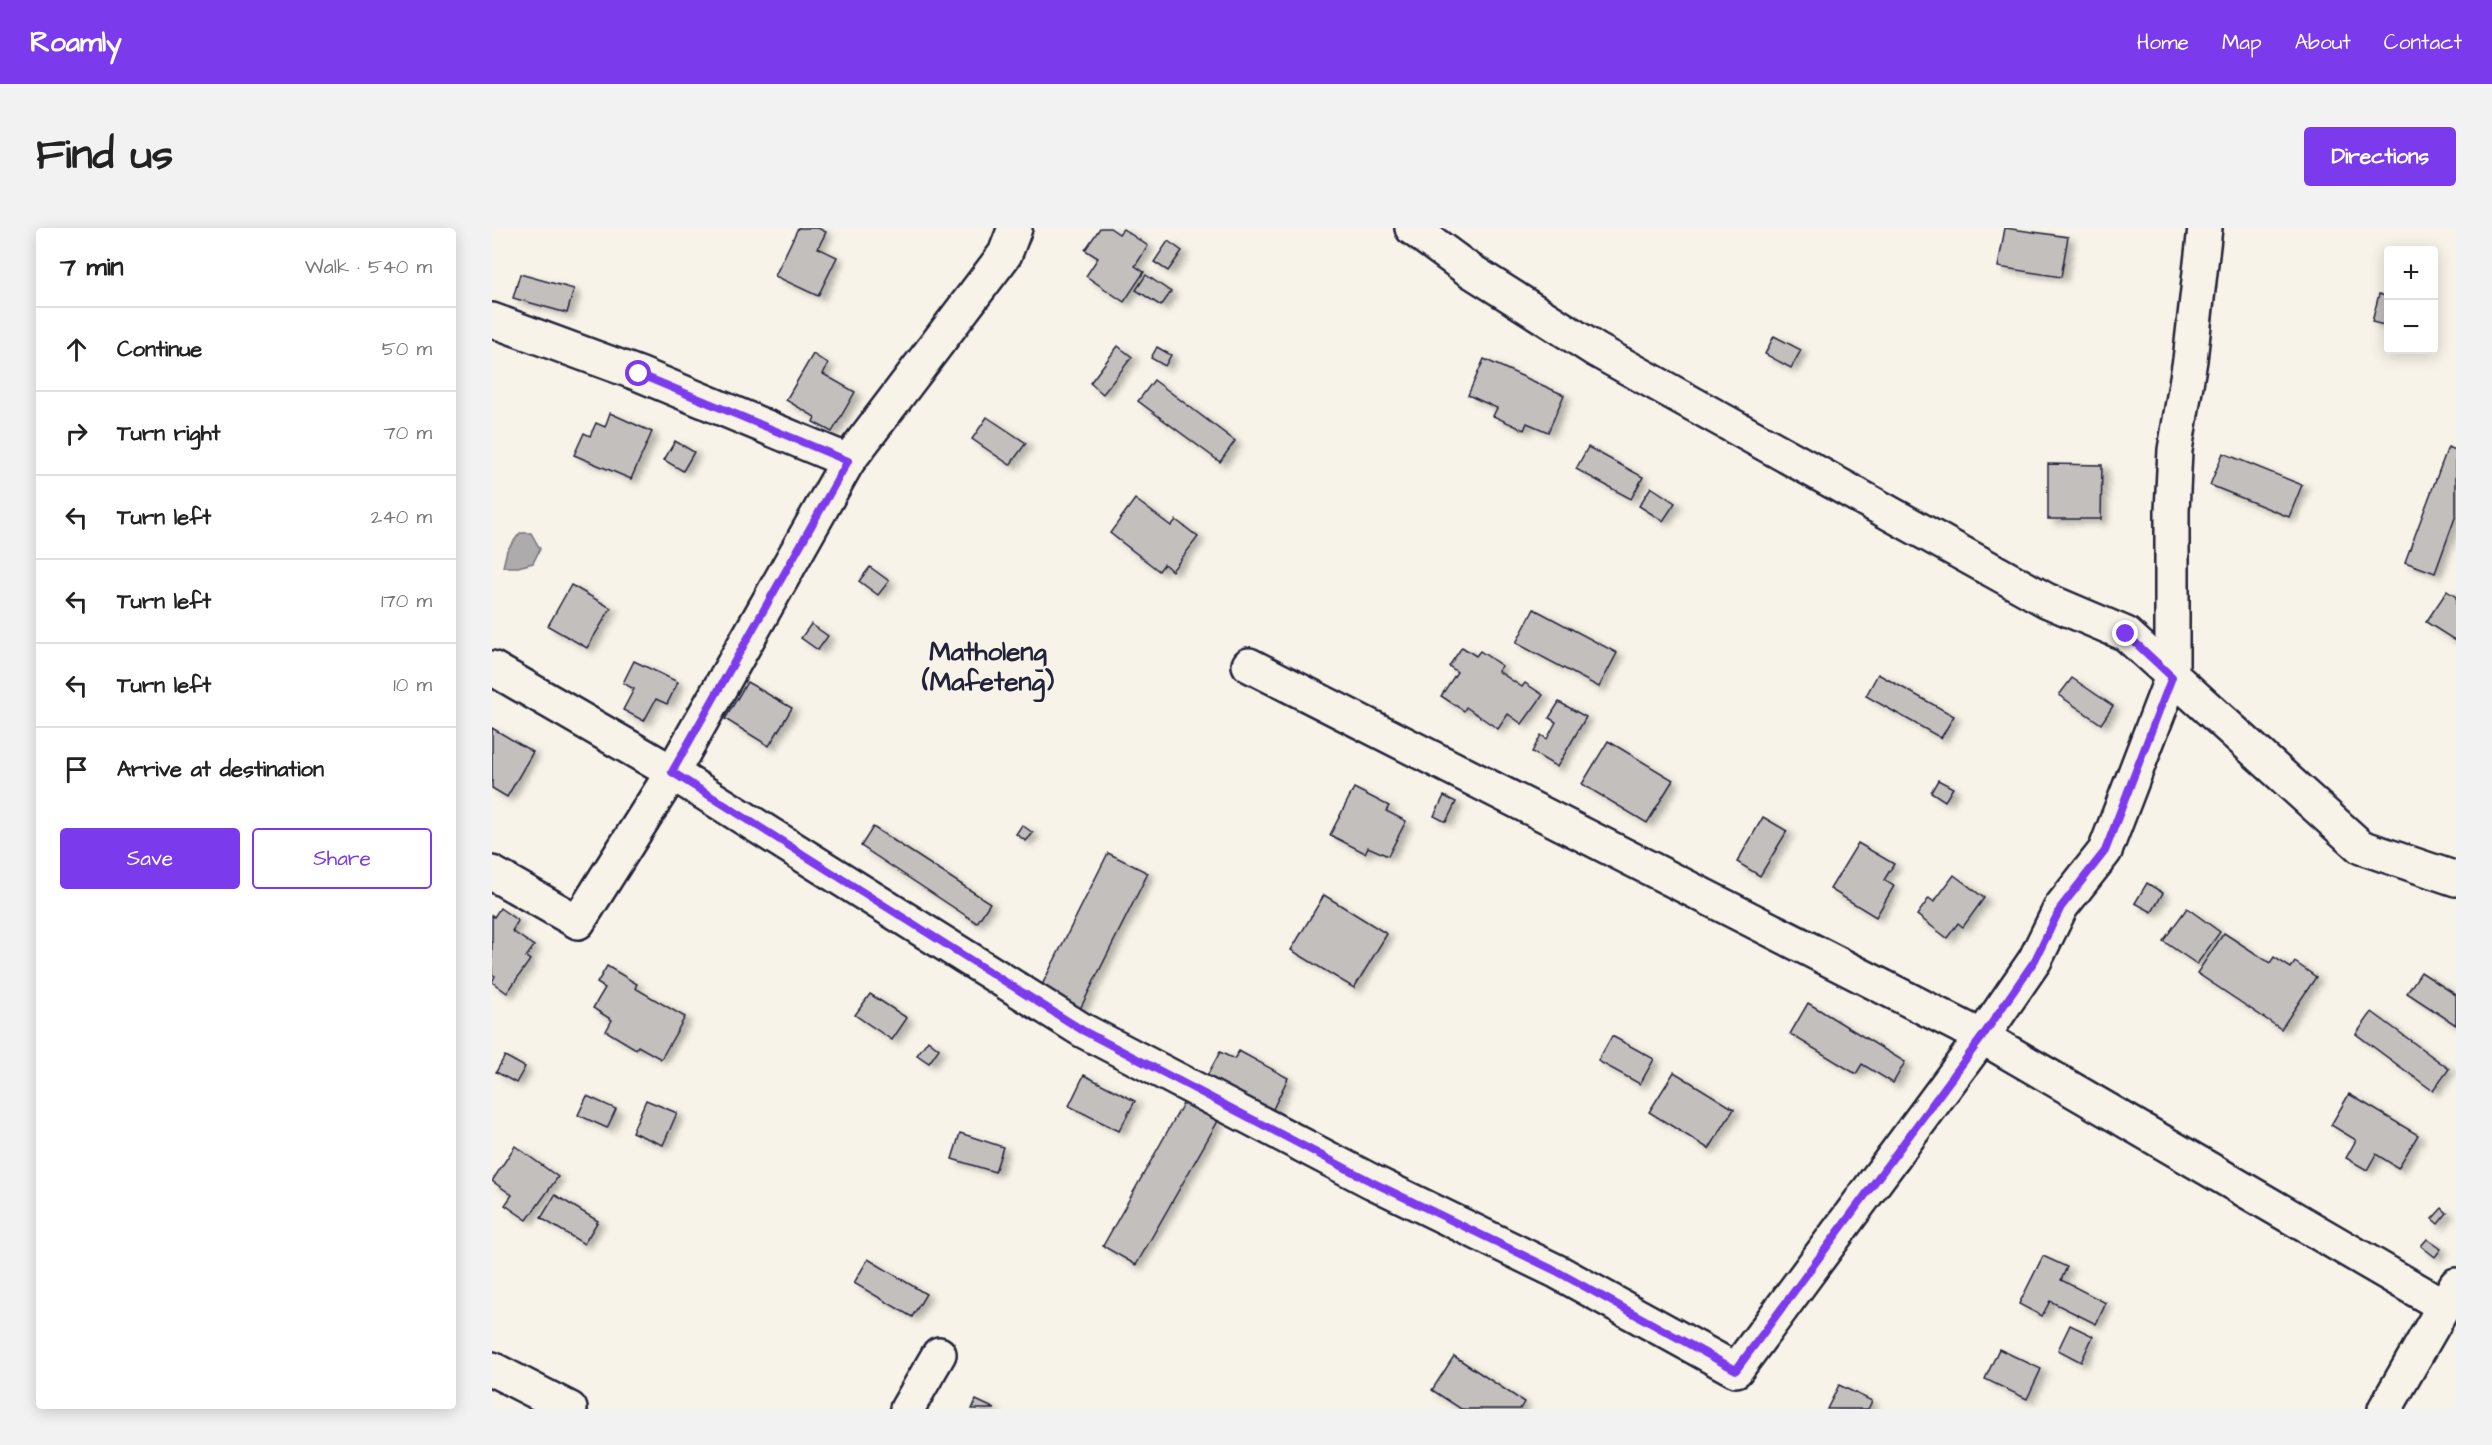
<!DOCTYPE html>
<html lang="en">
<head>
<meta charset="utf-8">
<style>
	:root { --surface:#fff; --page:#f2f2f2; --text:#222; --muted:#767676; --line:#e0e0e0; --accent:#7c3aed }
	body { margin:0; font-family:"Architects Daughter",sans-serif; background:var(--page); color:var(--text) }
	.controls { position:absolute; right:18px; top:18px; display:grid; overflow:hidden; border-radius:6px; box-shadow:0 3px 15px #0003 }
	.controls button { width:54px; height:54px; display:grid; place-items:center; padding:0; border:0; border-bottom:2px solid var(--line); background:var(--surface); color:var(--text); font:30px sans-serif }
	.stop { position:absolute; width:18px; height:18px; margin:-14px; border:4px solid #7c3aed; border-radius:50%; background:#fff }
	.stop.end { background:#7c3aed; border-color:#fff; box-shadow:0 2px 6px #0008 }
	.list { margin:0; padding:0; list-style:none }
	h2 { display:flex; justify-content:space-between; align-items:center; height:78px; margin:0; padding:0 24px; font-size:26px }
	h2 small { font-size:20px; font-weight:400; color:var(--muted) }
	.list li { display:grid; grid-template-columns:39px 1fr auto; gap:18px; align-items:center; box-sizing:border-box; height:84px; padding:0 24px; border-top:2px solid var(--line) }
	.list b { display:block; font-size:22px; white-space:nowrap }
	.list em { font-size:20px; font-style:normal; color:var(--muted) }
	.actions { display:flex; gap:12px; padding:18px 24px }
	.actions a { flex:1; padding:14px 0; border:2px solid var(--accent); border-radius:6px; text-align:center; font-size:21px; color:var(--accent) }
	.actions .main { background:var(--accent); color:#fff }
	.icon { flex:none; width:33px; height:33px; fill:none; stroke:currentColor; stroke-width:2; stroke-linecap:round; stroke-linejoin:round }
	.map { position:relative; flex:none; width:1964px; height:1181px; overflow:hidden; border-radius:6px }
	header { display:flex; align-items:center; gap:36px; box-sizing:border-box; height:84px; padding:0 30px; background:var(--accent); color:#fff }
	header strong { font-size:28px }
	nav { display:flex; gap:33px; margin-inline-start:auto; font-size:21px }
	.intro { display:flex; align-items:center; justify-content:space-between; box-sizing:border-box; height:144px; padding:0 36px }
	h1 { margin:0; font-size:42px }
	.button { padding:15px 27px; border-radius:6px; background:var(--accent); color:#fff; font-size:21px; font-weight:700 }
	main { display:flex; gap:36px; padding:0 36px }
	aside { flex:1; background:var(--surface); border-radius:6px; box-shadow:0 3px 15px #0003 }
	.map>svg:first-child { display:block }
	.water { fill:#aeabad; stroke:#76747f; stroke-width:1.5 }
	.building { fill:#c2bfbd; stroke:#22223b; stroke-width:1.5; filter:url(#shadow) }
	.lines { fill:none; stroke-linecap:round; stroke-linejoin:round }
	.minor-casing { stroke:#22223b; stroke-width:38 }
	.minor { stroke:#f7f3e8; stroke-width:33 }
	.route { stroke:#7c3aed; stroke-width:8 }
	.labels { text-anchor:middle; stroke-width:5; stroke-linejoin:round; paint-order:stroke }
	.district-label { font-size:26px; font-weight:bold; fill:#22223b; stroke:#f7f3e8 }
</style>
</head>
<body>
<header>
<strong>Roamly</strong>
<nav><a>Home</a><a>Map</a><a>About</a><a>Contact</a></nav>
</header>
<div class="intro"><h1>Find us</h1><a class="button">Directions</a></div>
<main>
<aside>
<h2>7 min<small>Walk · 540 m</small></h2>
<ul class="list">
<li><svg class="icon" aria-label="ahead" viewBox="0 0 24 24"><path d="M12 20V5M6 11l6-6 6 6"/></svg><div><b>Continue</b></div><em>50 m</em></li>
<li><svg class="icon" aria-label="right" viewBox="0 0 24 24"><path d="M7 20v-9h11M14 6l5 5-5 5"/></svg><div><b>Turn right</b></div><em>70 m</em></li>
<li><svg class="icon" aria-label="left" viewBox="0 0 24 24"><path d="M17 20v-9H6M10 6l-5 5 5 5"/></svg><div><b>Turn left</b></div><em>240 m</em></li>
<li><svg class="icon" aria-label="left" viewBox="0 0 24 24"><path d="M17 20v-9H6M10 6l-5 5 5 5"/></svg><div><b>Turn left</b></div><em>170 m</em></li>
<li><svg class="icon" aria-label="left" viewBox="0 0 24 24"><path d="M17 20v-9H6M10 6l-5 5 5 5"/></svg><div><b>Turn left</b></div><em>10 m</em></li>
<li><svg class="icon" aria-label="arrive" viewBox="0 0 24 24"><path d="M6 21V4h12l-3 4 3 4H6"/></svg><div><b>Arrive at destination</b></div></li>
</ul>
<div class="actions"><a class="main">Save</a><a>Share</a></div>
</aside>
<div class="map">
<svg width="1964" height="1181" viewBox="0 0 1964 1181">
	<defs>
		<filter id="shadow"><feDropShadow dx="6" dy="4" stdDeviation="3" flood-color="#0004"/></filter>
	</defs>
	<rect width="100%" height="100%" fill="#f7f3e8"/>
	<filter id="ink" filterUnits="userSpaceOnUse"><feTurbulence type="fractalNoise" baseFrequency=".0167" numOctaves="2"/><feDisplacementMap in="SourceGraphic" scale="12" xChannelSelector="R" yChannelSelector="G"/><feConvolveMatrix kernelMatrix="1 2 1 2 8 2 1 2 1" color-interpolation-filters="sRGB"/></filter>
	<g filter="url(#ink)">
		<!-- water -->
		<path class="water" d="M28,305H39L48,321L41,335L26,339H11L15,322Z"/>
		<!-- building -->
		<g class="building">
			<path d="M306,0H326L334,4L326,20L345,29L326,68L283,48Z"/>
			<path d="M608,0H618L627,6L631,1L656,18L643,38L652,44L632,74L594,48L606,30L593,22Z"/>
			<path d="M1513,0L1576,9L1569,49L1506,39Z"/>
			<path d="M676,13L690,23L676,43L662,34Z"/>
			<path d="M28,46L82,61L75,85L21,70Z"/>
			<path d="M654,47L679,64L669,78L644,62Z"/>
			<path d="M1887,66L1896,69V98L1880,94Z"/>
			<path d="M1282,108L1309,122L1299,140L1273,126Z"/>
			<path d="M626,118L640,129L611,166L598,155Z"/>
			<path d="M665,119L679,127L673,138L659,130Z"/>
			<path d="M321,126L336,136L331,146L363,164L340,204L321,194L323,189L294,172Z"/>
			<path d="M992,131L1072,167L1056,204L1035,195L1032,202L1001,188L1005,180L976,167Z"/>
			<path d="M662,152L743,213L728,234L646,173Z"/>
			<path d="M118,185L160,204L139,251L82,227L92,205L98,208L104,195L113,199Z"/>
			<path d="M495,189L534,215L518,237L480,211Z"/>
			<path d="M183,213L202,224L191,243L172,232Z"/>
			<path d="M1096,219L1151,249L1139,271L1084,241Z"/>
			<path d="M1956,219L1964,222V287L1943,345L1913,334Z"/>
			<path d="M1731,225L1810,257L1797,289L1718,257Z"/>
			<path d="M1556,236L1610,237L1609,291H1556Z"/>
			<path d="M1159,259L1183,275L1171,293L1147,278Z"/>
			<path d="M643,271L679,298L684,292L706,309L680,343L672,336L667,343L618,305Z"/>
			<path d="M378,339L397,353L386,367L367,353Z"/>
			<path d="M79,357L119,380L95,420L56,398Z"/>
			<path d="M1955,363L1964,369V413L1934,394Z"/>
			<path d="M1042,381L1125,425L1107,459L1024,415Z"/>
			<path d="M319,396L336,408L326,422L309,410Z"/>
			<path d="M970,419L984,428L988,423L1010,438L1006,443L1030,459L1033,455L1051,467L1030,496L1016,486L1006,501L974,479L972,483L949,468L965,444L957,438Z"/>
			<path d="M142,433L186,454L175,476L164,471L152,493L131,482L142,461L131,455Z"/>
			<path d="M1386,446L1462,488L1449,510L1374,468Z"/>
			<path d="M1580,450L1621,478L1609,496L1567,467Z"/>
			<path d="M255,454L300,480L277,518L233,491Z"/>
			<path d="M1067,474L1094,489L1065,539L1040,524L1049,507L1055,511L1064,494L1057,490Z"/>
			<path d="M0,500L41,524L15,569L0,560Z"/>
			<path d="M1116,513L1181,552L1155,595L1090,556Z"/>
			<path d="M1446,552L1461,560L1453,573L1439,564Z"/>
			<path d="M862,560L897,578L894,583L914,593L896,628L876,619L873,625L838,607Z"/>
			<path d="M952,568L964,574L954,594L942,588Z"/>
			<path d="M1271,589L1295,603L1268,648L1245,634Z"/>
			<path d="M530,597L541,605L534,613L524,606Z"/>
			<path d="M381,599L498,675L485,695L369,618Z"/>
			<path d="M1366,615L1402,636L1392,652L1402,658L1384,689L1338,661Z"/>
			<path d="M616,625L656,645L588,781L548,761Z"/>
			<path d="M1462,647L1492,670L1471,699L1466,695L1455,710L1425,687L1437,670L1442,674Z"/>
			<path d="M1655,655L1671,665L1660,684L1643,675Z"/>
			<path d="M832,667L895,706L862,760L799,722Z"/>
			<path d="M8,680L26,693L20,703L42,718L34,729L38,732L15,765L0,754L3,748L0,746V687L2,689Z"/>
			<path d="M1695,680L1728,704L1705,736L1671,713Z"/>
			<path d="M1732,705L1778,735L1782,729L1799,740L1803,734L1824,749L1789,801L1705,745Z"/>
			<path d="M115,738L145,756L143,760L193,789L169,831L146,818L144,821L114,803L120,792L101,780L113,760L105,755Z"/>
			<path d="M1929,744L1964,767V797L1915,765Z"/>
			<path d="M378,766L415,790L400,812L363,787Z"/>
			<path d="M1316,775L1413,834L1401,855L1370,836L1364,846L1298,806Z"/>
			<path d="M1880,784L1957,841L1941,863L1864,806Z"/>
			<path d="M1120,808L1162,831L1148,856L1106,833Z"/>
			<path d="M436,812L447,821L437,835L425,827Z"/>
			<path d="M747,823L796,850L780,883L715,848L728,824L742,831Z"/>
			<path d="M13,828L33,839L24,855L4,844Z"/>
			<path d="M1182,844L1242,881L1217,921L1157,884Z"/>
			<path d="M592,847L643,873L627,903L577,878Z"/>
			<path d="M1857,866L1926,907L1906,940L1884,926L1875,942L1854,930L1864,912L1839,897Z"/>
			<path d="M95,868L124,881L115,900L86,887Z"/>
			<path d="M154,872L185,885L171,917L140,904Z"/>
			<path d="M692,874L726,893L644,1037L611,1018Z"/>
			<path d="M468,905L511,919L503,944L460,931Z"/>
			<path d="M23,918L66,949L35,992L13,977L20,967L0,953Z"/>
			<path d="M63,967L106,993L92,1016L49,990Z"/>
			<path d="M1950,980L1955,985L1946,996L1940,991Z"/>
			<path d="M1935,1011L1949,1021L1943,1029L1929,1018Z"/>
			<path d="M1551,1028L1575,1039L1569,1052L1614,1075L1604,1096L1558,1073L1550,1088L1527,1076Z"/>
			<path d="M376,1031L434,1066L420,1089L362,1055Z"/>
			<path d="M1578,1097L1601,1108L1589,1134L1566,1122Z"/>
			<path d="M1507,1121L1549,1141L1535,1171L1493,1151Z"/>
			<path d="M962,1128L1032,1174L1028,1181H969L940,1162Z"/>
			<path d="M1347,1157L1380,1173L1376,1181H1335Z"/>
			<path d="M484,1172L503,1181H480Z"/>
		</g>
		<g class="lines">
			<defs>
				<g id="minor">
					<path d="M920,0L973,39L1104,122L1554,372L1634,406L1869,619L1964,651"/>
					<path d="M0,92L147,146L356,233"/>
					<path d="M757,437L1490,809L1952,1078"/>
					<path d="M0,440L166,536L590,802L881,954L1066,1044L1244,1142L1490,809L1543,732L1569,679L1613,623L1680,449V283L1683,222L1698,132L1713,0"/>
					<path d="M0,645L86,694L180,545L356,233L513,26L523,0"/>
					<path d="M0,1141L78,1181"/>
					<path d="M415,1181L447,1126"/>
					<path d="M1893,1181L1964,1057"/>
				</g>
			</defs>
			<!-- minor casing -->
			<use href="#minor" class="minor-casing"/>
			<!-- minor -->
			<use href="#minor" class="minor"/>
		</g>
	</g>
	<g class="lines" filter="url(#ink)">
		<!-- route -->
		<path class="route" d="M147,146L356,233L180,544L590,802L880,954L1066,1044L1244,1142L1490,809L1543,732L1569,679L1613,623L1680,449L1634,406"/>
	</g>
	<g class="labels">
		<!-- district labels -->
		<g class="district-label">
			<text x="496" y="432">Matholeng<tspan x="496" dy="30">(Mafeteng)</tspan></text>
		</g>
	</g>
</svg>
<div class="controls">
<button>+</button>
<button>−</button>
</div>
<div class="stop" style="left:147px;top:146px"></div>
<div class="stop end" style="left:1634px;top:406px"></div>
</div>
</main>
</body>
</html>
